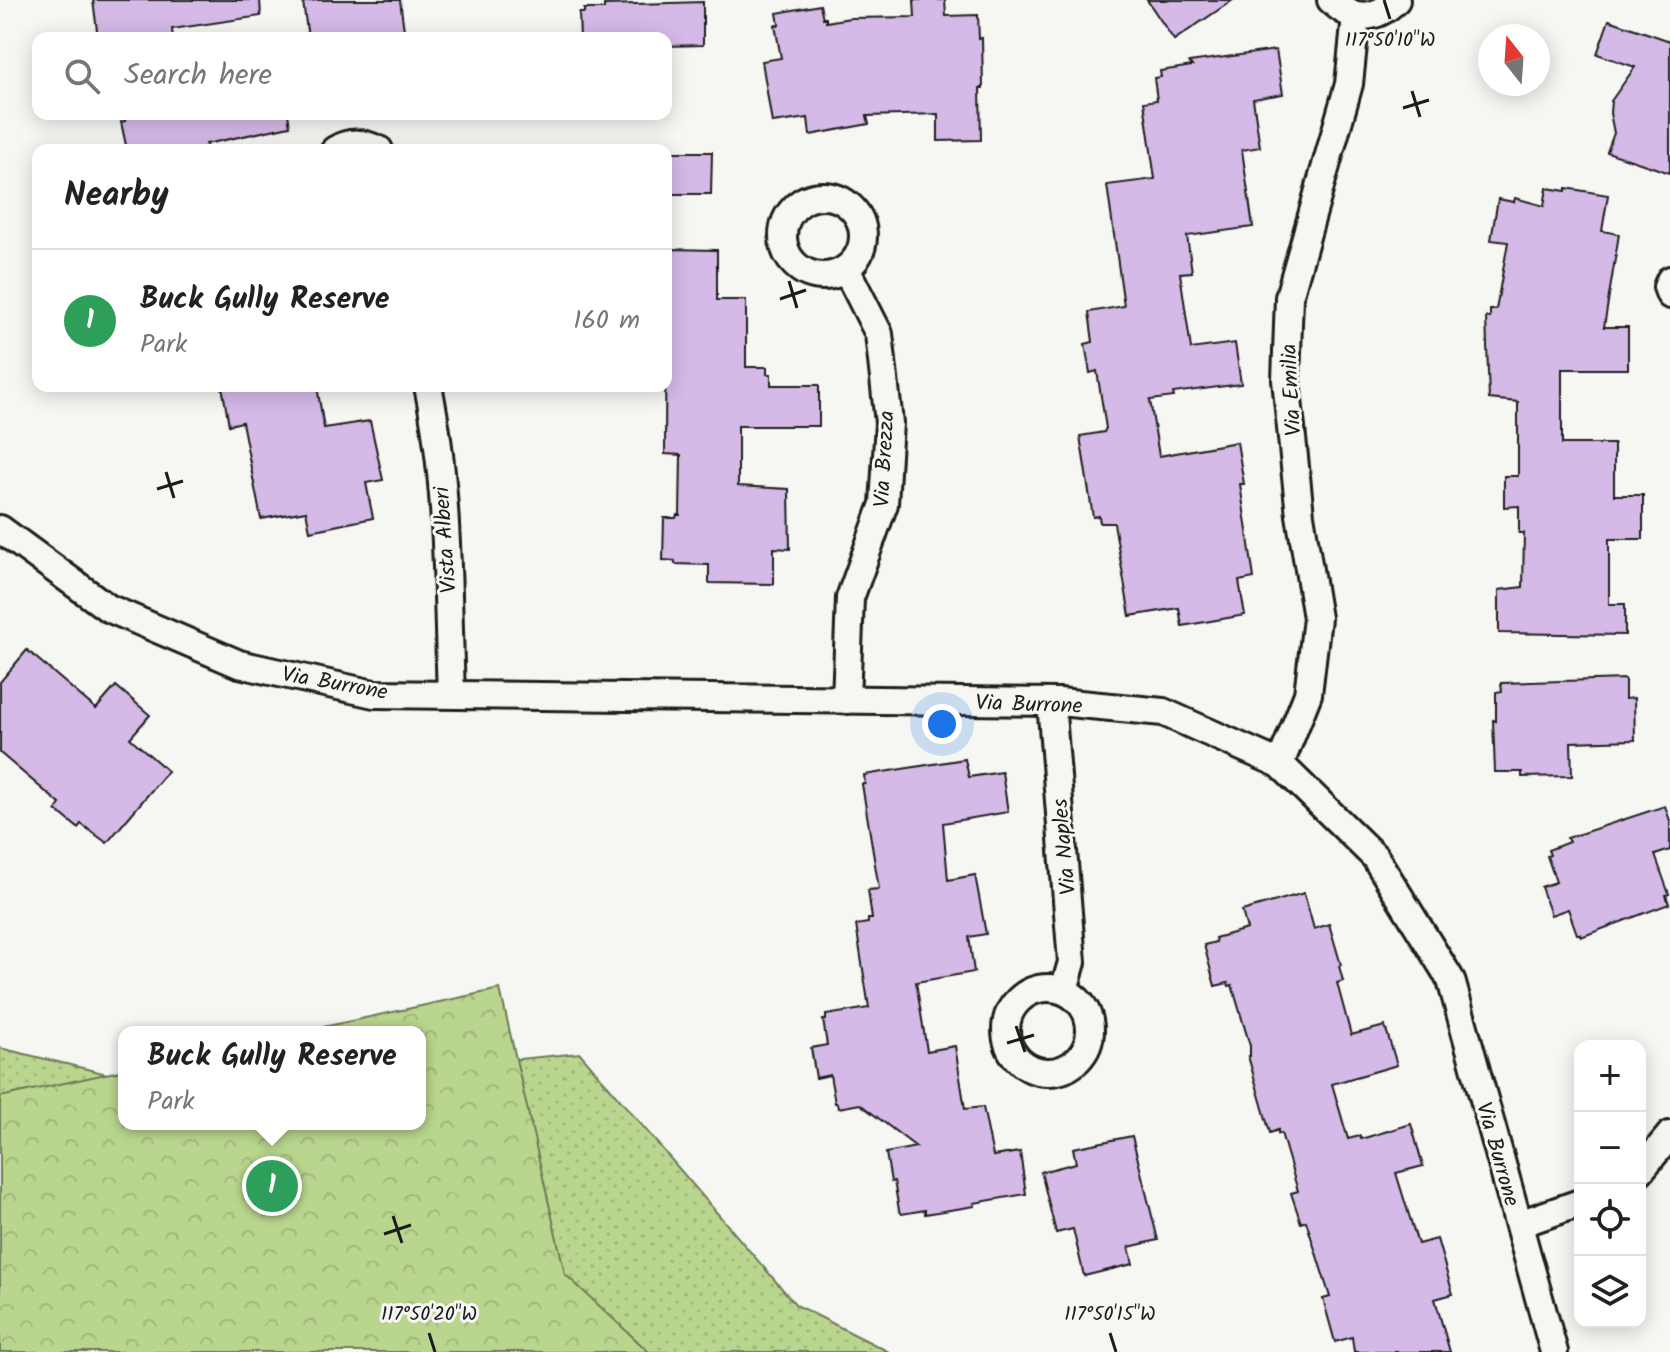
<!DOCTYPE html>
<html lang="en">
<head>
<meta charset="utf-8">
<style>
	:root { --surface:#fff; --page:#f6f6f6; --text:#222; --muted:#767676; --line:#e0e0e0; --accent:#0b8043 }
	body { margin:0; font-family:Kalam,sans-serif; background:var(--page); color:var(--text) }
	.controls { position:absolute; right:24px; bottom:24px; display:grid; overflow:hidden; border-radius:16px; box-shadow:0 4px 20px #0003 }
	.controls button { width:72px; height:72px; display:grid; place-items:center; padding:0; border:0; border-bottom:2px solid var(--line); background:var(--surface); color:var(--text); font:40px sans-serif }
	.compass { position:absolute; left:1478px; top:24px; width:72px; height:72px; border-radius:50%; background:var(--surface); box-shadow:0 4px 20px #0003; rotate:343deg }
	.you { position:absolute; left:942px; top:724px; width:28px; height:28px; margin:-20px; border:6px solid #fff; border-radius:50%; background:#1a73e8; box-shadow:0 0 0 12px #1a73e833 }
	.badge { display:grid; place-items:center; width:52px; height:52px; border-radius:50%; background:var(--accent); color:#fff; font-size:26px; font-weight:700 }
	.pin { position:absolute; translate:-50% -50%; border:4px solid #fff; box-shadow:0 2px 8px #0006 }
	.popup { position:absolute; left:118px; top:1026px; width:308px; height:104px; box-sizing:border-box; display:grid; place-content:center; border-radius:16px; background:var(--surface); filter:drop-shadow(0 2px 6px #0005); font-size:26px; white-space:nowrap; color:var(--muted) }
	.popup b { font-size:30px; color:var(--text) }
	.popup::after { content:''; position:absolute; left:50%; top:100%; margin-left:-16px; border:16px solid transparent; border-top-color:var(--surface) }
	.list { margin:0; padding:0; list-style:none }
	h2 { display:flex; justify-content:space-between; align-items:center; height:104px; margin:0; padding:0 32px; font-size:34px }
	h2 small { font-size:26px; font-weight:400; color:var(--muted) }
	.list li { display:grid; grid-template-columns:52px 1fr auto; gap:24px; align-items:center; box-sizing:border-box; height:144px; padding:0 32px; border-top:2px solid var(--line) }
	.list b { display:block; font-size:30px; white-space:nowrap }
	.list p { margin:0; font-size:26px; white-space:nowrap; color:var(--muted) }
	.list em { font-size:26px; font-style:normal; color:var(--muted) }
	.icon { flex:none; width:44px; height:44px; fill:none; stroke:currentColor; stroke-width:2; stroke-linecap:round; stroke-linejoin:round }
	.map { position:relative; flex:none; width:1670px; height:1352px; overflow:hidden }
	.search { position:absolute; background:var(--surface); box-shadow:0 4px 20px #0003; left:32px; top:32px; width:640px; height:88px; display:flex; align-items:center; gap:20px; box-sizing:border-box; padding:0 28px; border-radius:16px; color:var(--muted); font-size:30px }
	.panel { position:absolute; background:var(--surface); box-shadow:0 4px 20px #0003; left:32px; top:144px; width:640px; height:248px; border-radius:16px }
	.map>svg:first-child { display:block }
	.grass { fill:url(#grass-dots); stroke:#6b7955; stroke-width:2 }
	.park { fill:url(#park-crowns); stroke:#6b7955; stroke-width:2 }
	.building { fill:#d5bae8; stroke:#1c1c1c; stroke-width:2 }
	.lines { fill:none; stroke-linecap:round; stroke-linejoin:round }
	.street-casing { stroke:#1c1c1c; stroke-width:32 }
	.street { stroke:#f6f6f2; stroke-width:26 }
	.ticks { fill:none; stroke:#1c1c1c; stroke-width:3 }
	.labels { text-anchor:middle; stroke-width:6; stroke-linejoin:round; paint-order:stroke }
	.street-label { font-size:22px; fill:#1c1c1c; stroke:#f6f6f2 }
	.ticks-label { font-size:20px; text-anchor:middle; fill:#1c1c1c; stroke:#f6f6f2; stroke-width:6; stroke-linejoin:round; paint-order:stroke }
</style>
</head>
<body>
<div class="map">
<svg width="1670" height="1352" viewBox="0 0 1670 1352">
	<defs>
		<pattern id="grass-dots" width="8" height="8" patternUnits="userSpaceOnUse" patternTransform="scale(2)"><rect width="8" height="8" fill="#bad68e"/><path d="M2 2h.1M6 6h.1" fill="none" stroke="#9fb77a" stroke-width="1.8" stroke-linecap="round"/></pattern>
		<pattern id="park-crowns" width="20" height="18" patternUnits="userSpaceOnUse" patternTransform="scale(2)"><rect width="20" height="18" fill="#bad68e"/><path d="M2 6a3 3 0 1 1 6 0M12 15a3 3 0 1 1 6 0" fill="none" stroke="#9fb77a"/></pattern>
	</defs>
	<rect width="100%" height="100%" fill="#f6f6f2"/>
	<filter id="ink" filterUnits="userSpaceOnUse"><feTurbulence type="fractalNoise" baseFrequency=".0125" numOctaves="2"/><feDisplacementMap in="SourceGraphic" scale="16" xChannelSelector="R" yChannelSelector="G"/><feConvolveMatrix kernelMatrix="1 2 1 2 8 2 1 2 1" color-interpolation-filters="sRGB"/></filter>
	<g filter="url(#ink)">
		<!-- grass -->
		<path class="grass" d="M0,1048L124,1078V1124H420V1069L580,1053L796,1305L889,1352H0Z"/>
		<!-- park -->
		<path class="park" d="M500,989L565,1274L649,1352H0V1097L124,1070V1124H420V1032H300Z"/>
		<!-- building -->
		<g class="building">
			<path d="M93,0H260L261,16L172,29L173,38H98Z"/>
			<path d="M317,0H400L405,38H308L303,2Z"/>
			<path d="M914,0H945L946,16L978,15L979,39L982,38L983,88H980L981,140L938,141V114L867,116L869,124L810,135L808,118L772,123L762,61L781,58L775,25H779L777,13L820,5L823,18H826V22L850,18L915,17Z"/>
			<path d="M1147,0H1233L1174,40Z"/>
			<path d="M703,2V45L666,46V38H580L579,13H584V9H604V5Z"/>
			<path d="M1609,20L1670,41V173L1607,152L1614,133L1610,113L1611,101L1635,67L1597,54Z"/>
			<path d="M1276,50L1283,94L1253,99L1260,147L1242,150L1253,227L1187,236L1192,272L1180,273L1191,349L1235,343L1241,384L1173,393L1174,397L1150,400L1159,456L1237,442L1244,484H1240L1254,578L1239,581L1245,615L1182,626L1179,608L1130,616L1114,523H1100L1099,516L1093,517L1080,436L1104,432L1106,428L1097,371L1090,373L1085,344L1093,342L1089,312L1124,306L1107,185L1155,179L1144,102L1157,100L1154,78L1161,77L1160,71L1192,66L1189,62Z"/>
			<path d="M123,114H288L290,126L206,144L207,150H127L121,122L125,121Z"/>
			<path d="M666,152H712L711,194H666Z"/>
			<path d="M1547,188L1566,191V188L1608,195L1602,231L1619,234L1604,327H1628V369H1562V444H1614V495H1643V539H1609V604H1625V635L1499,633V590L1523,587L1524,533H1519V506L1504,507V476H1518V402L1489,399L1486,317L1490,318V310H1496L1508,242L1491,240L1498,199L1514,202L1515,198L1544,206Z"/>
			<path d="M670,249L717,250V300H746V367H767V374H771V385H819V426H738V486L789,489L790,549L774,548V584L709,583V565L675,564V561L663,560L664,518H676L677,515H680L681,455L665,454L666,254H670Z"/>
			<path d="M222,386H317L324,428L370,421L383,480L366,483L373,518L310,531L306,511L261,519L242,422L229,425Z"/>
			<path d="M27,650L96,709L116,686L150,715L130,738L168,771L107,843L81,824L78,828L56,810L60,804L0,753V682Z"/>
			<path d="M1625,679V699L1634,698L1635,740L1571,742L1572,776L1522,777V772H1495L1493,720L1496,721V692L1502,691L1501,683Z"/>
			<path d="M965,759L969,777L1002,772L1008,812L943,823L948,880L975,875L986,934L969,937L974,972L916,982L927,1051L955,1046L965,1109L983,1107L993,1156L1020,1152L1026,1194L974,1203L975,1206L925,1214V1210L902,1214L899,1210L894,1181L891,1182L886,1153L916,1147L860,1104L838,1108L837,1103H835L830,1075L816,1078L811,1048L827,1045L823,1020H826V1015L869,1008L856,925L868,923V919H872L868,890L879,889L862,784H865L864,775Z"/>
			<path d="M1665,806L1670,821V850L1655,855L1669,894L1666,895L1669,904L1581,937L1580,934H1577L1568,909L1551,915L1541,887L1556,882L1547,856L1550,855L1548,850L1569,842L1567,838Z"/>
			<path d="M1304,893L1314,929L1329,924L1341,965L1339,966L1343,981L1337,983L1351,1035L1385,1026L1397,1065L1332,1084L1348,1139L1360,1136L1361,1139L1411,1124L1423,1166L1396,1173L1418,1244L1437,1239L1453,1294L1435,1299L1450,1352H1354L1352,1337L1335,1342L1323,1299L1330,1297L1306,1221L1301,1223L1291,1193L1298,1191L1281,1133L1278,1134V1130L1270,1133L1248,1056H1250V1046L1232,985L1229,986L1228,983L1215,986L1204,945L1216,942L1215,938L1247,929L1242,911Z"/>
			<path d="M1132,1136L1158,1240L1129,1247L1133,1264L1084,1276L1073,1229L1056,1233L1041,1172L1076,1163L1073,1148Z"/>
		</g>
		<g class="lines">
			<defs>
				<g id="street">
					<path d="M1331,0C1352,21 1375,21 1396,0"/>
					<path d="M335,150C350,141 363,142 379,150"/>
					<circle cx="823" cy="236" r="40"/>
					<path d="M846,269L879,334L889,423L884,504L850,598L846,700"/>
					<path d="M1670,280L1667,287L1670,295"/>
					<path d="M428,386C449,486 447,592 451,694"/>
					<path d="M0,529L108,608L239,664L374,694L1059,702L1163,712L1280,764L1375,857L1451,980L1554,1352"/>
					<path d="M1051,702L1072,962L1064,990"/>
					<path d="M1280,764L1308,694L1317,618L1300,515L1286,380L1289,297L1349,84L1356,16"/>
					<circle cx="1048" cy="1030" r="42"/>
					<path d="M1640,1171L1670,1135"/>
					<path d="M1519,1224L1580,1203"/>
				</g>
			</defs>
			<!-- street casing -->
			<use href="#street" class="street-casing"/>
			<!-- street -->
			<use href="#street" class="street"/>
		</g>
	</g>
	<!-- ticks -->
	<path class="ticks" d="M1384,0L1390,19M1412,91L1420,117M1403,108L1429,100M789,281L797,308M780,299L806,290M166,472L174,498M157,489L183,481M1016,1026L1025,1052M1007,1043L1034,1035M393,1216L402,1243M384,1234L411,1225M429,1333L435,1352M1110,1333L1116,1352"/>
	<g class="labels">
		<!-- street labels -->
		<g class="street-label">
			<text transform="translate(1290 390) rotate(-93)" y="8">Via Emilia</text>
			<text transform="translate(883 459) rotate(-87)" y="8">Via Brezza</text>
			<text transform="translate(444 540) rotate(-94)" y="8">Vista Alberi</text>
			<text transform="translate(335 682) rotate(10)" y="8">Via Burrone</text>
			<text transform="translate(1029 703) rotate(2)" y="8">Via Burrone</text>
			<text transform="translate(1063 847) rotate(-95)" y="8">Via Naples</text>
			<text transform="translate(1499 1154) rotate(74)" y="8">Via Burrone</text>
		</g>
	</g>
	<g class="ticks-label">
		<text x="1390" y="46">117°50'10"W</text>
		<text x="429" y="1320">117°50'20"W</text>
		<text x="1110" y="1320">117°50'15"W</text>
	</g>
</svg>
<div class="controls">
<button>+</button>
<button>−</button>
<button><svg class="icon" aria-label="locate" viewBox="0 0 24 24"><circle cx="12" cy="12" r="6"/><path d="M12 2v4M12 18v4M2 12h4M18 12h4"/></svg></button>
<button><svg class="icon" aria-label="layers" viewBox="0 0 24 24"><path d="M12 4l9 5-9 5-9-5zM3 14l9 5 9-5"/></svg></button>
</div>
<svg class="compass" viewBox="-18 -18 36 36"><path d="M0-13l5 13h-10z" fill="#e53935"/><path d="M0 13l5-13h-10z" fill="#767676"/></svg>
<div class="you"></div>
<div class="pin badge" style="left:272px;top:1186px;background:#2e9e5b">1</div>
<div class="popup"><b>Buck Gully Reserve</b>Park</div>
<div class="search"><svg class="icon" aria-label="search" viewBox="0 0 24 24"><circle cx="10" cy="10" r="6"/><path d="M15 15l6 6"/></svg>Search here</div>
<section class="panel">
<h2>Nearby<small></small></h2>
<ul class="list">
<li><span class="badge" style="background:#2e9e5b">1</span><div><b>Buck Gully Reserve</b><p>Park</p></div><em>160 m</em></li>
</ul>
</section>
</div>
</body>
</html>
